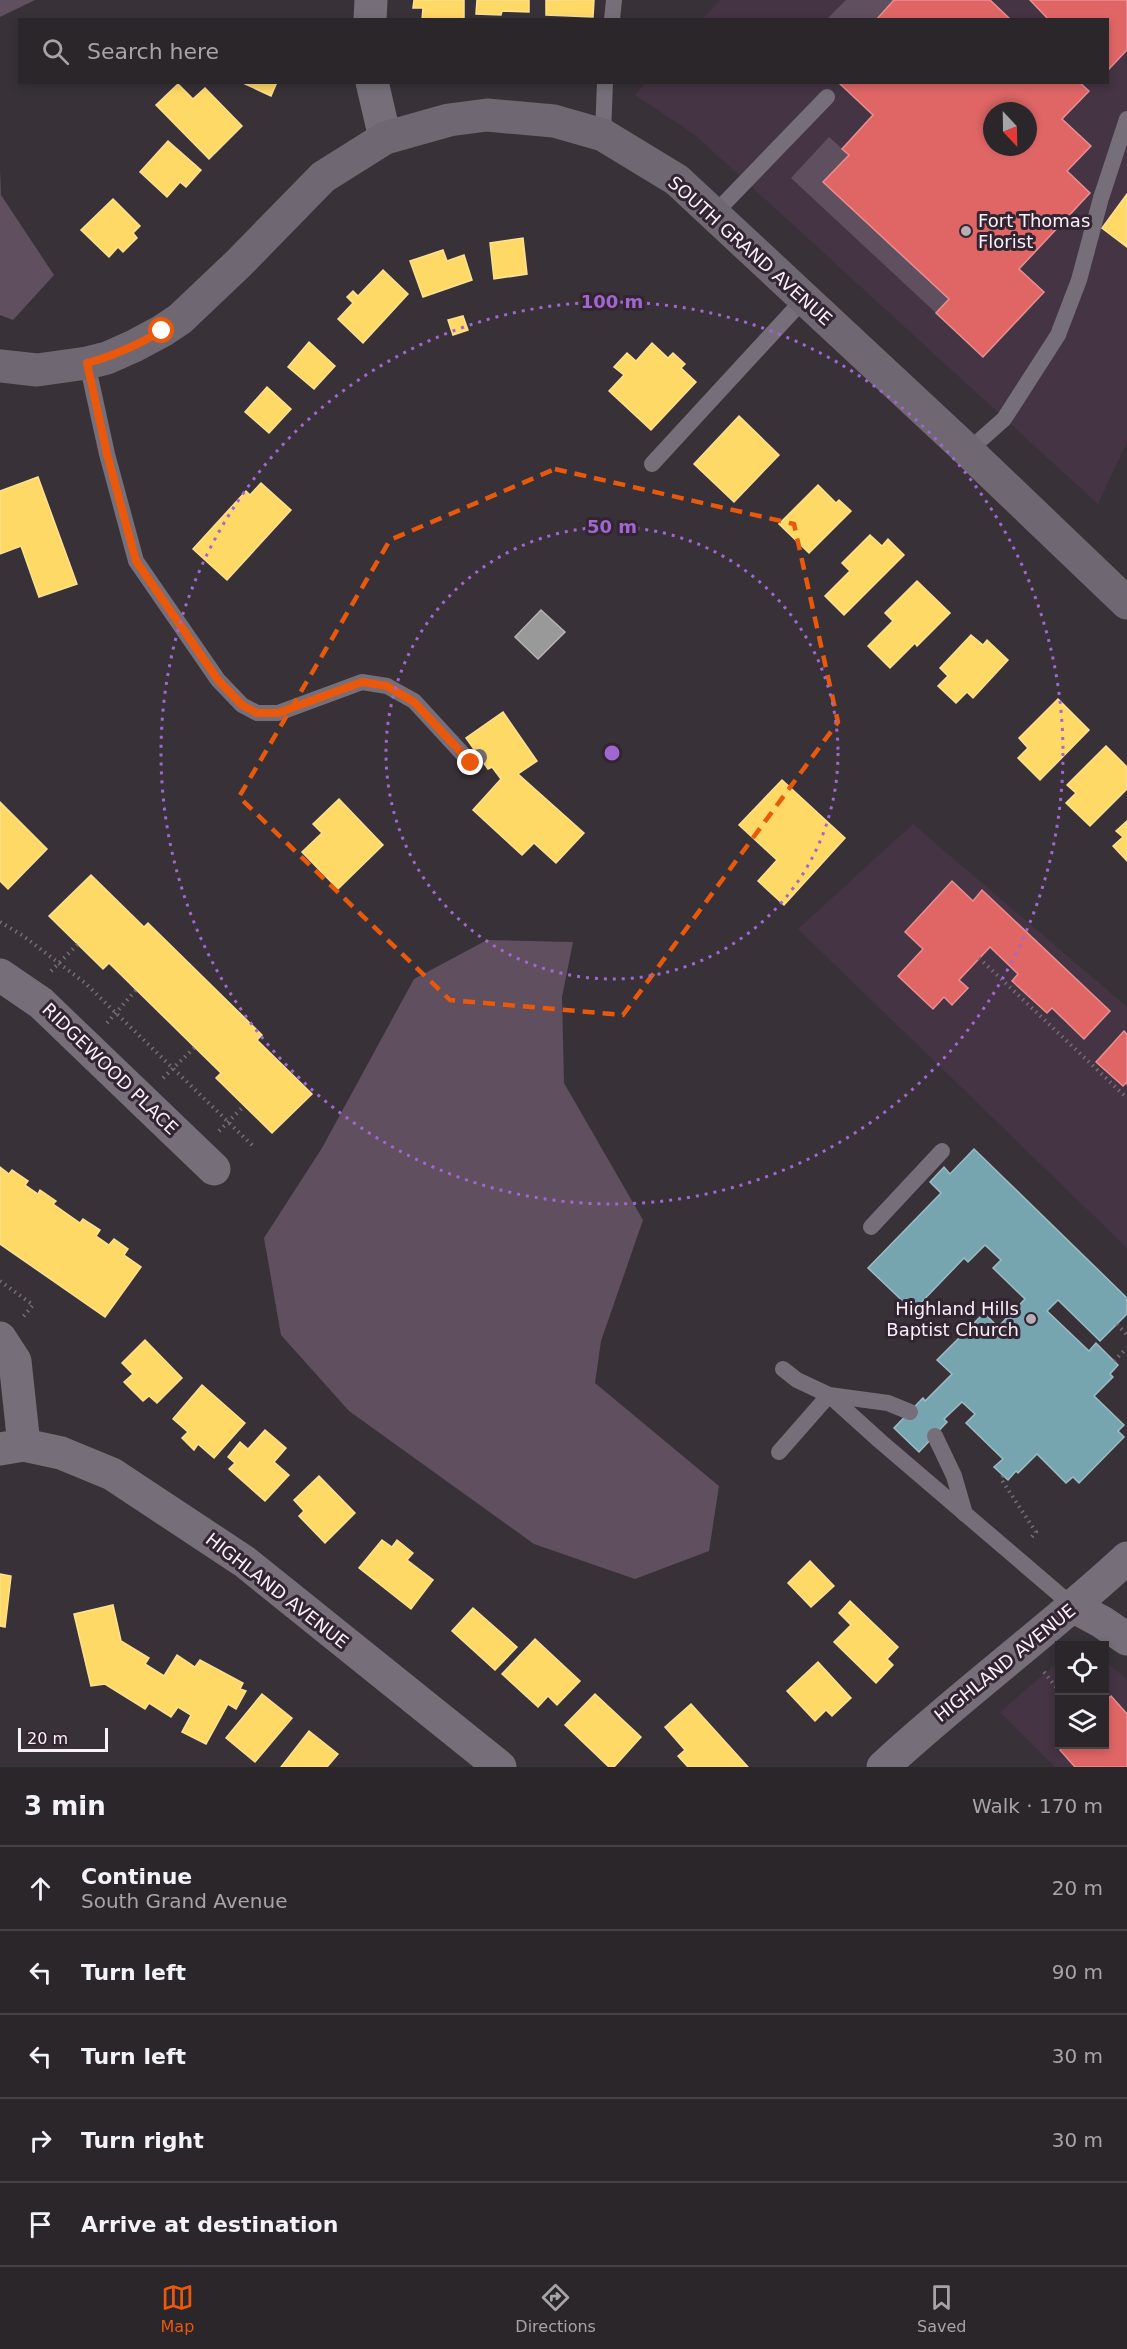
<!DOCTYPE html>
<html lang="en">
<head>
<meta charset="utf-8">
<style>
	:root { --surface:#2a262a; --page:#322e32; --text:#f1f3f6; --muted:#a5a5a8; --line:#464347; --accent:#ea580c }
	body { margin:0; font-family:"DejaVu Sans",sans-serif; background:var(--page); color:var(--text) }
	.controls { position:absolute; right:18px; bottom:18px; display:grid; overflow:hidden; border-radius:0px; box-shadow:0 3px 9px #0003 }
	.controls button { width:54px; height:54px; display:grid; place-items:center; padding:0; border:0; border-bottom:2px solid var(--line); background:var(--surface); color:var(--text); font:30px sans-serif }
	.compass { position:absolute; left:983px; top:102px; width:54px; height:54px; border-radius:50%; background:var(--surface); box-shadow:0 3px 9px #0003; rotate:158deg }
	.scale { position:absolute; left:18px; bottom:15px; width:90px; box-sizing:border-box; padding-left:6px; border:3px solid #f9f0f9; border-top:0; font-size:16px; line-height:21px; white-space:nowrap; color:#f9f0f9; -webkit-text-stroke:4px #322531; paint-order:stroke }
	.stop { position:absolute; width:18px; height:18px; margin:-14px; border:4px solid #ea580c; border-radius:50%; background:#fff }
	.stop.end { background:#ea580c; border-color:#fff; box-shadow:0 2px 6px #0008 }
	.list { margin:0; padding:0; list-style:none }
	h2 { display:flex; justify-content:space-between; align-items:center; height:78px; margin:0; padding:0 24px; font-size:26px }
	h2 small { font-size:20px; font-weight:400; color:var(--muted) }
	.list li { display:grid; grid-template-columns:39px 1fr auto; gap:18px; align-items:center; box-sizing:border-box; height:84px; padding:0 24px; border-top:2px solid var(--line) }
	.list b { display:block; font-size:22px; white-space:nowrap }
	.list p { margin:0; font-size:20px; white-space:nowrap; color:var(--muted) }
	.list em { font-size:20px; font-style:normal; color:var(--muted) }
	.icon { flex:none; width:33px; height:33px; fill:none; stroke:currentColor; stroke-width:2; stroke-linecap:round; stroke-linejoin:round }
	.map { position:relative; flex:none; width:1127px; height:1767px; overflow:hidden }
	.search { position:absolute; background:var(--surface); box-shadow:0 3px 9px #0003; left:18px; right:18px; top:18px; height:66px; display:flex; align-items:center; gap:15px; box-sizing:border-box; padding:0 21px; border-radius:0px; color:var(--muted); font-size:22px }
	.sheet { height:498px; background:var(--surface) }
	nav { display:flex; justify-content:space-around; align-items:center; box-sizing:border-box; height:84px; border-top:2px solid var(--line); background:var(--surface); font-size:16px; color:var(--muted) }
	nav a { display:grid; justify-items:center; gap:3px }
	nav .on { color:var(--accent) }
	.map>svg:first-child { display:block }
	.built { fill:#453444; fill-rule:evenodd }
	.green { fill:#604f5f }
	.homes { fill:#ffd966; stroke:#fde092; stroke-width:1.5 }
	.shops { fill:#e06666; stroke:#e88f92; stroke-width:1.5; fill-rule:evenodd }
	.public { fill:#76a5af; stroke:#9dbcc5; stroke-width:1.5 }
	.industry { fill:#999; stroke:#b6b3b6; stroke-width:1.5 }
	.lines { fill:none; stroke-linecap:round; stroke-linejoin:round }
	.path { stroke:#746e76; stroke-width:4; stroke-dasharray:1.5 4.5; stroke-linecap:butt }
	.service { stroke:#766f79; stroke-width:16 }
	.minor { stroke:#766f79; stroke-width:33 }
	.tertiary { stroke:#766f79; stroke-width:33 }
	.secondary { stroke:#6f6873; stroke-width:33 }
	.route { stroke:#ea580c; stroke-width:8 }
	.marked { fill:none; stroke:#e8590c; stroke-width:4.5; stroke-dasharray:12 8; stroke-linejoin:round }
	.ring { fill:none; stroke:#a167d0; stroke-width:3; stroke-dasharray:3 6 }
	.poi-dot { fill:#b5aeb5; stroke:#322531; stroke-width:2 }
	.labels { text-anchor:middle; stroke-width:6; stroke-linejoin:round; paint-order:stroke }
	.poi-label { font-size:18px; fill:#f9f0f9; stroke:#322531; text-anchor:start }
	.street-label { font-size:18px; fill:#f9f0f9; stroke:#322531 }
	.centre { fill:#a167d0; stroke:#322531; stroke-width:3 }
	.ring-label { font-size:18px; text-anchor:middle; font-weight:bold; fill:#a167d0; stroke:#322531; stroke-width:6; stroke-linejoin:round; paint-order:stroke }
</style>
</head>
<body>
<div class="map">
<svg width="1127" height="1767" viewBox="0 0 1127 1767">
	<rect width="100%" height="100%" fill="#383238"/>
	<!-- built -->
	<g class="built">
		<path d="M720,0H1127V442L1098,504L695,135L635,95L646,82H1108V20L702,19ZM992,111H1028V147H992Z"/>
		<path d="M913,824L1127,1007V1248L798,929Z"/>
		<path d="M1105,1660L1127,1680V1767H1055L1000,1712L1059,1661L1060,1744H1104Z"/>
	</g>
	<!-- green -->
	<g class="green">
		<path d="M0,0H35L0,17Z"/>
		<path d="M846,0H894L876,19H827Z"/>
		<path d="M829,137L849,155L824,182L949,299L936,313L791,178Z"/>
		<path d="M0,169L1,195L54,275L13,320L0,315Z"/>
		<path d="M487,940L573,942L562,997L564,1083L643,1220L601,1341L595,1383L719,1486L709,1551L635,1579L534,1544L349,1411L281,1335L264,1238L322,1148L414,979Z"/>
	</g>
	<!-- homes -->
	<g class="homes">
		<path d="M414,0H464V20H422L423,8H413Z"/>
		<path d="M477,0H529V12L502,11L501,15L476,14Z"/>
		<path d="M546,0H594L593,17L546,15Z"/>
		<path d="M241,82H277L271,96Z"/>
		<path d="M178,84L193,99L205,88L242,126L209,159L156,105Z"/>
		<path d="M168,141L201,170L186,187L180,182L167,197L140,172Z"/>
		<path d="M1127,194V247L1102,228Z"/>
		<path d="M113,199L140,226L133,233L137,238L123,252L118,247L109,257L81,230Z"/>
		<path d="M523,238L527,274L494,279L490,243Z"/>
		<path d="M443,250L447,261L464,255L472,280L423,297L410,261Z"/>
		<path d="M383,270L408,294L363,343L338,319L353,303L347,297L353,291L358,296Z"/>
		<path d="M463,316L468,330L453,335L448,320Z"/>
		<path d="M309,342L335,366L314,389L288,367Z"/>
		<path d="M652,343L668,358L673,353L685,364L681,368L696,382L651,430L609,391L624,375L614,367L627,353L636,361Z"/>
		<path d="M267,387L291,409L269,433L245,412Z"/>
		<path d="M739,416L779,455L734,502L694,464Z"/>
		<path d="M38,477L77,584L39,597L21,546L0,554V491Z"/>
		<path d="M261,483L291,510L227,580L193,549L246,491L250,495Z"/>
		<path d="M818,485L836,503L839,500L851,511L809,553L779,524Z"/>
		<path d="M870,535L882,546L888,539L904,555L844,615L825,596L850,571L842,563Z"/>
		<path d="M917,581L950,613L917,646L915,643L890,668L868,646L893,621L885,613Z"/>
		<path d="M971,635L983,645L987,640L1008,660L973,698L967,692L956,703L938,686L948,676L940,668Z"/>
		<path d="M1058,699L1089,730L1040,780L1018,758L1028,748L1019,738Z"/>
		<path d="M503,712L537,761L518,774L584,833L556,863L534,843L522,855L473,810L501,779L492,767L488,769L466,738Z"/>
		<path d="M1106,746L1127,767V789L1090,826L1066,803L1076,793L1067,785Z"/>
		<path d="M782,780L845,838L784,905L758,881L777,860L739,825Z"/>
		<path d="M339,799L383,845L338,889L302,852L322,833L313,824Z"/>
		<path d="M0,802L47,849L8,889L0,881Z"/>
		<path d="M1127,821V861L1113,846L1123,837L1116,831Z"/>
		<path d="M91,875L144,927L148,923L262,1035L257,1040L312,1094L272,1133L216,1078L221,1073L109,963L103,969L49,916Z"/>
		<path d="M0,1167L9,1174L12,1170L28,1181L25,1185L38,1194L40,1190L56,1201L53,1204L80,1223L83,1219L100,1230L96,1236L109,1245L114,1239L128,1249L124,1255L141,1267L105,1317L0,1244Z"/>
		<path d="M145,1340L182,1378L157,1403L149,1396L143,1401L124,1382L133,1374L122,1363Z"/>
		<path d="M202,1385L245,1423L214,1458L198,1444L194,1450L182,1438L188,1432L173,1419Z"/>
		<path d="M265,1430L286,1448L274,1462L289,1475L265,1501L229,1469L235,1463L228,1457L240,1442L248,1449Z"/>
		<path d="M319,1476L355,1513L325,1543L299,1516L304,1511L294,1500Z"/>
		<path d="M382,1540L392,1547L397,1540L413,1553L407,1560L433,1580L411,1609L359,1568Z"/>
		<path d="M810,1561L834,1586L811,1607L788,1583Z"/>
		<path d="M0,1574L11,1576L5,1627L0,1626Z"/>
		<path d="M850,1601L898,1647L887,1659L893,1665L876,1683L834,1642L851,1625L839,1613Z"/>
		<path d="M113,1605L121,1641L149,1658L145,1664L164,1676L177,1655L195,1667L200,1660L243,1683L240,1689L246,1691L236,1709L228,1704L206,1744L182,1732L191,1715L178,1707L171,1717L149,1703L145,1709L105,1684L91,1686L74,1614Z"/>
		<path d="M473,1608L517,1647L495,1670L452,1631Z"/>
		<path d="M535,1639L580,1681L557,1705L548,1696L538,1707L502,1674Z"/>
		<path d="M818,1662L851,1698L832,1716L826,1710L815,1721L787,1691Z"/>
		<path d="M262,1694L292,1718L255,1762L226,1738Z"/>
		<path d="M595,1694L641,1737L614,1767H609L565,1725Z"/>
		<path d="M691,1704L748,1767H688L678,1756L685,1750L665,1727Z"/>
		<path d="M309,1731L338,1754L327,1767H281Z"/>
	</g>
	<!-- shops -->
	<g class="shops">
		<path d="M894,0H990L1011,20H876Z"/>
		<path d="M1030,0H1127V50L1108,70V20H1049Z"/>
		<path d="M838,82H1079L1089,91L1062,119L1091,146L1067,171L1090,193L1019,269L1044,292L983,357L936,313L949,299L823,182L849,155L842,149L873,115ZM992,111H1028V147H992Z"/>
		<path d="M952,881L973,901L982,890L1110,1011L1084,1039L1052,1008L1047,1013L1012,981L1018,974L990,947L959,980L968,988L952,1005L944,997L933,1009L898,976L923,949L905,932Z"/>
		<path d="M1124,1031L1127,1034V1084L1126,1083L1123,1086L1096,1062Z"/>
		<path d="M1111,1696L1127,1714V1767H1075L1060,1750L1067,1744H1104V1702Z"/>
	</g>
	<!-- public -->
	<path class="public" d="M974,1149L1127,1298V1314L1100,1341L1058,1300L1047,1311L1089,1351L1096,1343L1118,1365L1110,1374L1113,1377L1094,1396L1124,1425L1118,1431L1124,1437L1079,1483L1073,1477L1066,1483L1037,1454L1018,1473L1016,1471L1008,1480L994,1467L1003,1459L966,1423L975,1414L962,1402L944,1419L947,1422L919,1452L894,1428L923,1398L925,1401L952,1374L937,1360L984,1313L998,1327L1025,1299L993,1268L1001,1260L985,1245L968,1262L964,1258L913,1311L868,1268L941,1193L930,1182L944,1167L950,1174Z"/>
	<!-- industry -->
	<path class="industry" d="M541,610L565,632L538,659L515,637Z"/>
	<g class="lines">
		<!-- path -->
		<g class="path">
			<path d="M0,922L22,935L85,983L254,1147"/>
			<path d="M979,958L1127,1098"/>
			<path d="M51,971L78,944"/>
			<path d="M107,1023L136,990"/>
			<path d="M163,1078L195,1047"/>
			<path d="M219,1131L244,1106"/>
			<path d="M0,1281L33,1305L23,1317"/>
			<path d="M1117,1324L1127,1335"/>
			<path d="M1114,1361L1127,1348"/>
			<path d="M1003,1476L1001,1479L1036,1532L1030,1539"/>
			<path d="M1044,1672L1060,1692"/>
		</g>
		<!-- service -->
		<g class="service">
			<path d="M612,20L614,0"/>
			<path d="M603,135L605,82"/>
			<path d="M714,214L827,97"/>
			<path d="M87,363L107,454L136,561L218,680L242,705L257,713H278L362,682L387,686L414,701L471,763L479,757"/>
			<path d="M968,451L1004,419L1058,335L1079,280L1101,198L1127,119"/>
			<path d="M652,464L804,299"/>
			<path d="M871,1227L942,1151"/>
			<path d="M783,1369L797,1380L829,1395L880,1441L1074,1607"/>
			<path d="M935,1436L954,1476L965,1514"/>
			<path d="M779,1452L829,1395L888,1403L910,1412"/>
		</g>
		<!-- minor -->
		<g class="minor">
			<path d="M370,20L371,0"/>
			<path d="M372,82L385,138"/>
			<path d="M0,975L41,1003L214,1169"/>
			<path d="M0,1338L15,1361L24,1445"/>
		</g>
		<!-- tertiary -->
		<g class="tertiary">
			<path d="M0,1449L24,1445L61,1453L112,1474L245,1562L500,1767"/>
			<path d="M1074,1607L1102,1622L1127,1639"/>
			<path d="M883,1767C962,1694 1048,1631 1127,1558"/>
		</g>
		<!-- secondary -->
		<path class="secondary" d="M0,366L37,370L87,363L107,358L134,346L162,331L180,319L239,263L323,177L385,138L449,120L487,115L554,121L603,135L677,180L968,451L1127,603"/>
	</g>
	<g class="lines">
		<!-- route -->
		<path class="route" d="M162,331C137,345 114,356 87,363L107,454L136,561L218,680L242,705L257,713H278L362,682L387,686L414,702L471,763"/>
	</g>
	<!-- marked area -->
	<path class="marked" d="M555,469L794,524L838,722L623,1015L450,1000L239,797L390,540Z"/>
	<!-- distance rings -->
	<g class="ring">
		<circle cx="612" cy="753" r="226"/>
		<circle cx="612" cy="753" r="451"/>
	</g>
	<!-- markers -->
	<g class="poi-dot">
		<circle cx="966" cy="231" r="6"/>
		<circle cx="1031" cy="1319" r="6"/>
	</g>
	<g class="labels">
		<!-- poi labels -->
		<g class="poi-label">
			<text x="978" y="227">Fort Thomas<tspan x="978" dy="21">Florist</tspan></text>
			<text x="1019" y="1315" text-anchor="end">Highland Hills<tspan x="1019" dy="21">Baptist Church</tspan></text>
		</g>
		<!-- street labels -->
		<g class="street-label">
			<text transform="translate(750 251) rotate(42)" y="6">SOUTH GRAND AVENUE</text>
			<text transform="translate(110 1069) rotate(44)" y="6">RIDGEWOOD PLACE</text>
			<text transform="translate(277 1591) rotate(38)" y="6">HIGHLAND AVENUE</text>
			<text transform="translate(1005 1663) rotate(-39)" y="6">HIGHLAND AVENUE</text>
		</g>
	</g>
	<circle cx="612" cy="753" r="9" class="centre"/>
	<g class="ring-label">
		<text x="612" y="308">100 m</text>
		<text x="612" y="533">50 m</text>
	</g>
</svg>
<div class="controls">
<button><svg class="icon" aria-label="locate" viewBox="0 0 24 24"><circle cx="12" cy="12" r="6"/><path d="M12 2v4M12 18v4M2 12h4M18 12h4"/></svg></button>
<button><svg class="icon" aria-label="layers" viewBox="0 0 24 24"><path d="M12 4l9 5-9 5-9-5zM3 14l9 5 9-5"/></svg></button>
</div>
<svg class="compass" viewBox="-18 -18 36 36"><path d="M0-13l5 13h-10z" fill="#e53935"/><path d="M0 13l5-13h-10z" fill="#a5a5a8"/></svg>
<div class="scale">20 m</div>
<div class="stop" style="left:162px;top:331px"></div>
<div class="stop end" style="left:471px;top:763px"></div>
<div class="search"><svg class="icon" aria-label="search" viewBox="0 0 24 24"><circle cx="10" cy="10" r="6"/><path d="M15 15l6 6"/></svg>Search here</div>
</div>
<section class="sheet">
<h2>3 min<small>Walk · 170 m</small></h2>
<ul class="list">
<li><svg class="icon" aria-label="ahead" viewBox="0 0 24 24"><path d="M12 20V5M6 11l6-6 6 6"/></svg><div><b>Continue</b><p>South Grand Avenue</p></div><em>20 m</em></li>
<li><svg class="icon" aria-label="left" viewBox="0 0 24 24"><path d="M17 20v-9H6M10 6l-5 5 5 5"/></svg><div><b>Turn left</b></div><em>90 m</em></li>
<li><svg class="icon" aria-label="left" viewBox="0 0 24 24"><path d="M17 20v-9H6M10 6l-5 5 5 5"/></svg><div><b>Turn left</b></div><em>30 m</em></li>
<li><svg class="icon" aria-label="right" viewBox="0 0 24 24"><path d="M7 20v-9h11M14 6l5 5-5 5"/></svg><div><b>Turn right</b></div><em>30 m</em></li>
<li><svg class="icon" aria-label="arrive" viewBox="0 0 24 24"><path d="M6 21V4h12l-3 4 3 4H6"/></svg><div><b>Arrive at destination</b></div></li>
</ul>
</section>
<nav>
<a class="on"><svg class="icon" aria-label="map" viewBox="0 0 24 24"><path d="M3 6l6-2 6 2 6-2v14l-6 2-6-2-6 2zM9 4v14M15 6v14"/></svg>Map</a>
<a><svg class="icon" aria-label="directions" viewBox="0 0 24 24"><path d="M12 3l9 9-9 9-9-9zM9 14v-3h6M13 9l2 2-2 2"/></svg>Directions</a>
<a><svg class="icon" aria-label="saved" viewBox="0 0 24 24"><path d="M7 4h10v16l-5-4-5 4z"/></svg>Saved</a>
</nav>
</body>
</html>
